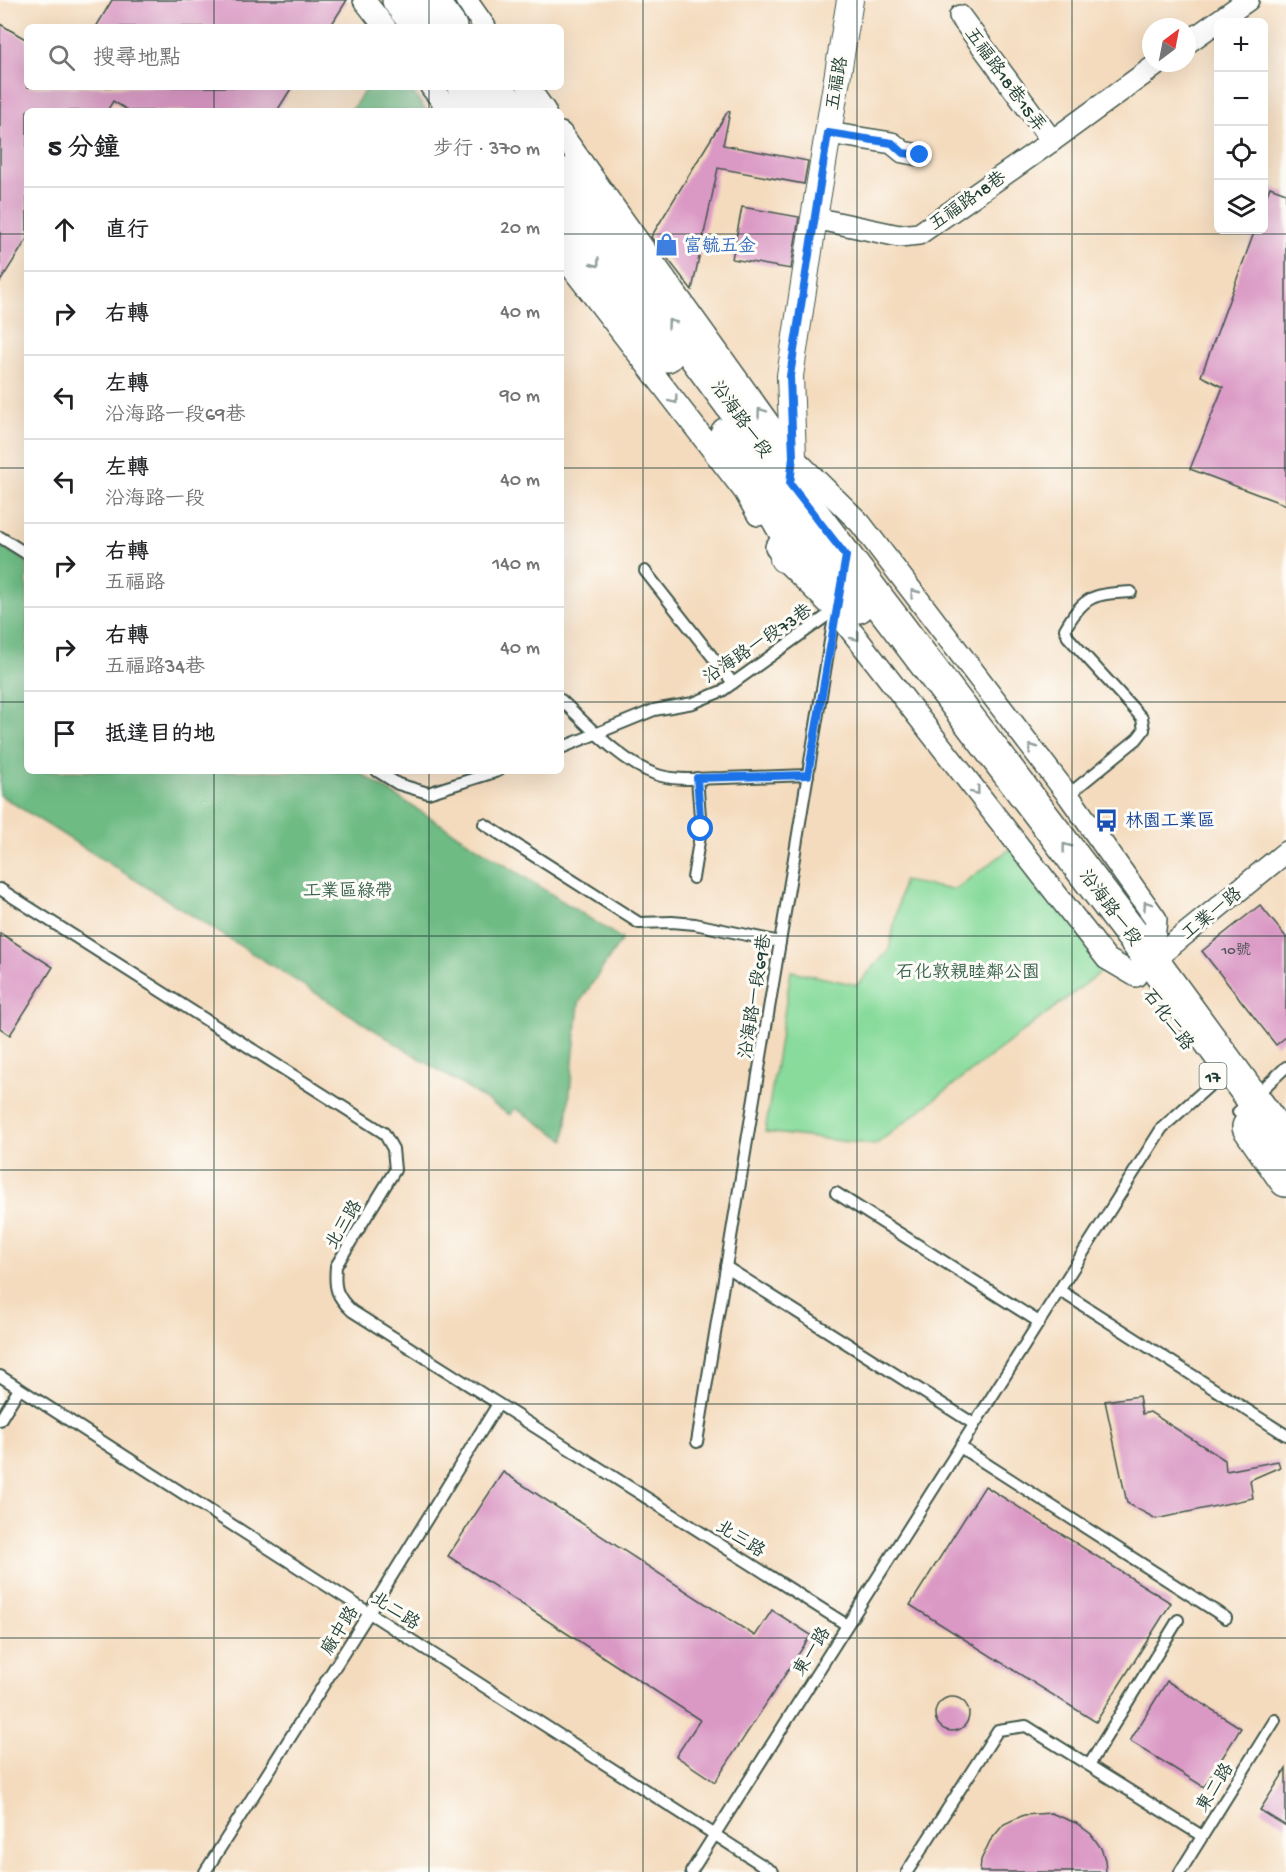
<!DOCTYPE html>
<html lang="zh-TW">
<head>
<meta charset="utf-8">
<style>
	:root { --surface:#fff; --page:#f6f6f6; --text:#202124; --muted:#757577; --line:#e0e0e0 }
	body { margin:0; font-family:"Gochi Hand","LXGW WenKai TC",sans-serif; background:var(--page); color:var(--text) }
	.controls { position:absolute; right:18px; top:18px; display:grid; overflow:hidden; border-radius:9px; box-shadow:0 6px 24px #0002 }
	.controls button { width:54px; height:54px; display:grid; place-items:center; padding:0; border:0; border-bottom:2px solid var(--line); background:var(--surface); color:var(--text); font:30px sans-serif }
	.compass { position:absolute; left:1142px; top:18px; width:54px; height:54px; border-radius:50%; background:var(--surface); box-shadow:0 6px 24px #0002; rotate:32deg }
	.stop { position:absolute; width:18px; height:18px; margin:-14px; border:4px solid #1a73e8; border-radius:50%; background:#fff }
	.stop.end { background:#1a73e8; border-color:#fff; box-shadow:0 2px 6px #0008 }
	.list { margin:0; padding:0; list-style:none }
	h2 { display:flex; justify-content:space-between; align-items:center; height:78px; margin:0; padding:0 24px; font-size:26px }
	h2 small { font-size:20px; font-weight:400; color:var(--muted) }
	.list li { display:grid; grid-template-columns:39px 1fr auto; gap:18px; align-items:center; box-sizing:border-box; height:84px; padding:0 24px; border-top:2px solid var(--line) }
	.list b { display:block; font-size:22px; white-space:nowrap }
	.list p { margin:0; font-size:20px; white-space:nowrap; color:var(--muted) }
	.list em { font-size:20px; font-style:normal; color:var(--muted) }
	.icon { flex:none; width:33px; height:33px; fill:none; stroke:currentColor; stroke-width:2; stroke-linecap:round; stroke-linejoin:round }
	.map { position:relative; flex:none; width:1286px; height:1872px; overflow:hidden }
	.search { position:absolute; background:var(--surface); box-shadow:0 6px 24px #0002; left:24px; top:24px; width:540px; height:66px; display:flex; align-items:center; gap:15px; box-sizing:border-box; padding:0 21px; border-radius:9px; color:var(--muted); font-size:22px }
	.panel { position:absolute; background:var(--surface); box-shadow:0 6px 24px #0002; left:24px; top:108px; width:540px; height:666px; border-radius:9px }
	.map>svg:first-child { display:block }
	.green { fill:#89db9c; stroke:#548c68; stroke-width:1.5 }
	.forest { fill:#6ebb84; stroke:#467c5c; stroke-width:1.5 }
	.building { fill:#da98c4 }
	.lines { fill:none; stroke-linecap:round; stroke-linejoin:round }
	.service-casing { stroke:#3f5549; stroke-width:14 }
	.minor-casing { stroke:#3f5549; stroke-width:24 }
	.tertiary-casing { stroke:#3f5549; stroke-width:28 }
	.primary-casing { stroke:#3f5549; stroke-width:36 }
	.service { stroke:#fff; stroke-width:10 }
	.minor { stroke:#fff; stroke-width:21 }
	.tertiary { stroke:#fff; stroke-width:26 }
	.primary { stroke:#fff; stroke-width:33 }
	.oneway { stroke:#8f9e9a }
	.route { stroke:#1a73e8; stroke-width:8 }
	.grid { fill:none; stroke:#1f3d34; stroke-width:1.5; stroke-opacity:0.55 }
	.labels { text-anchor:middle; stroke-width:6; stroke-linejoin:round; paint-order:stroke }
	.number-label { font-size:15px; fill:#4e5458 }
	.shield { fill:#fdfcf7; stroke:#62766e; stroke-width:1.5 }
	.shield-label { font-size:16px; font-weight:bold; fill:#1f3d34 }
	.street-label { font-size:18px; fill:#1f3d34; stroke:#fdfcf7 }
	.shop-label { font-size:18px; fill:#366cbe; stroke:#fdfcf7; text-anchor:start }
	.transit-label { font-size:18px; fill:#164399; stroke:#fdfcf7; text-anchor:start }
	.park-label { font-size:18px; fill:#3a644e; stroke:#fdfcf7 }
</style>
</head>
<body>
<div class="map">
<svg width="1286" height="1872" viewBox="0 0 1286 1872">
	<rect width="100%" height="100%" fill="#fdfcf7"/>
	<filter id="ink" filterUnits="userSpaceOnUse"><feTurbulence type="fractalNoise" baseFrequency=".0167" numOctaves="2"/><feDisplacementMap in="SourceGraphic" scale="12" xChannelSelector="R" yChannelSelector="G"/><feConvolveMatrix kernelMatrix="1 2 1 2 8 2 1 2 1" color-interpolation-filters="sRGB"/></filter>
	<filter id="wash" filterUnits="userSpaceOnUse"><feTurbulence type="fractalNoise" baseFrequency=".008" numOctaves="4" result="noise"/><feDisplacementMap in="SourceGraphic" scale="24" xChannelSelector="R" yChannelSelector="G"/><feGaussianBlur stdDeviation="1.35" result="paint"/><feColorMatrix in="noise" values="0 0 0 0 0 0 0 0 0 0 0 0 0 0 0 0 0 1.4 0 .05"/><feComposite in="paint" operator="in"/></filter>
	<g filter="url(#wash)">
		<rect width="100%" height="100%" fill="#f4dbbe"/>
		<!-- green -->
		<path class="green" d="M1014,846L1106,968L875,1145L765,1132L791,971L857,985L889,950L903,881L954,890Z"/>
		<!-- forest -->
		<g class="forest">
			<path d="M367,87H409L426,111H351Z"/>
			<path d="M0,545L27,562V771H357L622,939L579,1003L565,1140L515,1108L510,1115L0,795Z"/>
		</g>
		<g id="blocks">
			<!-- building -->
			<g class="building">
				<path d="M112,0H347L330,27H96Z"/>
				<path d="M0,24L27,40V87H292L277,111H129L113,101L107,111H27V239L0,282Z"/>
				<path d="M728,111L730,112L723,145L808,161L804,184L718,168L692,290L651,237Z"/>
				<path d="M1270,187L1286,193V505L1190,469L1223,387L1201,376L1255,230H1263V205Z"/>
				<path d="M742,207L799,217L791,269L732,259Z"/>
				<path d="M1260,905L1286,937V1037L1276,1045L1202,951Z"/>
				<path d="M0,933L53,967L10,1035L0,1028Z"/>
				<path d="M1139,1396L1142,1414L1150,1412L1225,1460L1226,1471L1278,1461L1280,1467L1250,1480L1253,1498L1156,1519L1127,1503L1105,1401Z"/>
				<path d="M503,1472L755,1636L772,1610L811,1635L715,1782L676,1756L700,1720L448,1556Z"/>
				<path d="M985,1486L1171,1603L1096,1722L910,1605Z"/>
				<path d="M1167,1681L1241,1728L1204,1787L1130,1741Z"/>
				<circle cx="952" cy="1714" r="17"/>
				<path d="M1286,1769V1826L1260,1810Z"/>
				<path d="M1051,1813L1076,1823L1091,1834L1101,1848L1105,1860L1106,1872H980L981,1860L990,1841L1004,1824L1024,1815Z"/>
			</g>
		</g>
	</g>
	<g filter="url(#ink)">
		<use href="#blocks" fill-opacity="0" stroke="#3f5549" stroke-width="1.5"/>
		<g class="lines">
			<defs>
				<g id="service">
					<path d="M0,537L27,554"/>
					<path d="M645,571L733,683"/>
					<path d="M561,700C588,725 621,762 655,774C677,782 702,778 724,778C752,777 780,776 808,775"/>
					<path d="M561,748L654,710L693,703L722,691L835,610"/>
					<path d="M377,771L398,784L428,793L498,771"/>
					<path d="M1068,795L1137,739L1144,730L1142,718L1068,637L1065,629C1084,595 1094,594 1131,592"/>
					<path d="M484,824L639,923L672,922L695,924L780,942"/>
					<path d="M693,878L701,829L697,778"/>
					<path d="M0,889L384,1133L393,1149L395,1170L336,1266C334,1288 336,1296 352,1311L847,1625"/>
					<path d="M1238,1112L1286,1067"/>
					<path d="M836,1193L1039,1322"/>
					<path d="M726,1267L974,1424"/>
					<path d="M1059,1290L1286,1435"/>
					<path d="M0,1376L773,1872"/>
					<path d="M0,1420L19,1389"/>
					<path d="M697,1442L835,611"/>
					<path d="M960,1447L1226,1618"/>
					<path d="M1089,1765L1178,1620"/>
					<path d="M205,1872L369,1613L498,1404"/>
					<path d="M691,1872L1162,1128L1227,1070"/>
					<path d="M907,1872L998,1730L1026,1726L1202,1836"/>
					<path d="M1180,1872L1275,1720"/>
				</g>
				<g id="minor">
					<path d="M364,0L385,27"/>
					<path d="M466,0L485,27"/>
					<path d="M960,16L1052,141"/>
					<path d="M1187,43L1248,0"/>
					<path d="M431,87L450,111"/>
					<path d="M528,87L545,111"/>
					<path d="M561,133L793,457L860,523L1068,795L1156,919L1152,961"/>
					<path d="M828,133L892,143L903,152L920,155"/>
					<path d="M814,218L899,236L919,234L1052,141L1159,63"/>
					<path d="M561,254L745,492L758,515"/>
					<path d="M776,547L783,559L835,610L1107,959L1136,976"/>
					<path d="M1152,961L1286,852"/>
				</g>
				<path id="tertiary" d="M783,559L788,536L793,457L790,376L814,218L850,0"/>
				<g id="primary">
					<path d="M399,0L419,27"/>
					<path d="M430,0L450,27"/>
					<path d="M464,87L482,111"/>
					<path d="M495,87L514,111"/>
					<path d="M561,174L790,484L1152,961L1286,1144"/>
					<path d="M561,216L667,355"/>
					<path d="M727,434L741,452L788,536L840,582L858,606"/>
					<path d="M1249,1127L1286,1180"/>
				</g>
			</defs>
			<!-- service casing -->
			<use href="#service" class="service-casing"/>
			<!-- minor casing -->
			<use href="#minor" class="minor-casing"/>
			<!-- tertiary casing -->
			<use href="#tertiary" class="tertiary-casing"/>
			<!-- primary casing -->
			<use href="#primary" class="primary-casing"/>
			<!-- service -->
			<use href="#service" class="service"/>
			<!-- minor -->
			<use href="#minor" class="minor"/>
			<!-- tertiary -->
			<use href="#tertiary" class="tertiary"/>
			<!-- primary -->
			<use href="#primary" class="primary"/>
		</g>
		<!-- one-way arrows -->
		<defs><path id="oneway-chevron" d="M-2-3.5L2.5 0L-2 3.5" fill="none" stroke-width="1.6" stroke-linecap="round" stroke-linejoin="round" transform="scale(1.5)"/></defs>
		<g class="oneway">
			<use href="#oneway-chevron" transform="translate(596 263) rotate(53)"/>
			<use href="#oneway-chevron" transform="translate(671 323) rotate(-126)"/>
			<use href="#oneway-chevron" transform="translate(674 400) rotate(52)"/>
			<use href="#oneway-chevron" transform="translate(761 412) rotate(-126)"/>
			<use href="#oneway-chevron" transform="translate(914 593) rotate(-127)"/>
			<use href="#oneway-chevron" transform="translate(856 637) rotate(52)"/>
			<use href="#oneway-chevron" transform="translate(1032 748) rotate(-127)"/>
			<use href="#oneway-chevron" transform="translate(976 791) rotate(52)"/>
			<use href="#oneway-chevron" transform="translate(1066 847) rotate(-127)"/>
			<use href="#oneway-chevron" transform="translate(1147 905) rotate(-125)"/>
		</g>
	</g>
	<g class="lines" filter="url(#ink)">
		<!-- route -->
		<path class="route" d="M701,829L697,778L808,775L846,556L790,484L793,457L790,376L828,133L892,143L903,153L920,155"/>
	</g>
	<!-- grid -->
	<path class="grid" d="M214,0V27M429,0V27M643,0V1872M857,0V1872M1072,0V1872M214,87V111M429,87V111M0,234H27M561,234H1286M0,468H27M561,468H1286M0,702H27M561,702H1286M214,771V1872M429,771V1872M0,936H1286M0,1170H1286M0,1404H1286M0,1638H1286"/>
	<!-- icons -->
	<defs>
		<symbol id="shop-bare" viewBox="-9 -9 18 18"><path d="M-5-2.5h2.3a2.7 3.5 0 0 1 5.4 0H5L5.5 6h-11ZM-1.5-2.5h3a1.5 2.3 0 0 0-3 0Z" fill="#3f7fe0" stroke="#fdfcf7" stroke-width="2.5" paint-order="stroke"/></symbol>
		<symbol id="bus-bare" viewBox="-9 -9 18 18"><path d="M-5-6H5V4H4V6H2V4H-2V6H-4V4H-5ZM-3.5-4V0h7V-4ZM-3.5 1.2v1.5H-2V1.2ZM2 1.2v1.5H3.5V1.2Z" fill="#1a4fb4" stroke="#fdfcf7" stroke-width="2.5" paint-order="stroke"/></symbol>
	</defs>
	<g fill-rule="evenodd">
		<use href="#shop-bare" x="650" y="228" width="33" height="33"/>
		<use href="#bus-bare" x="1090" y="804" width="33" height="33"/>
	</g>
	<g class="labels">
		<!-- number labels -->
		<g class="number-label">
			<text x="1236" y="954">10號</text>
		</g>
		<!-- shield labels -->
		<rect class="shield" x="1199.5" y="1063" width="27" height="26" rx="4.5"/>
		<g class="shield-label">
			<text x="1213" y="1082">17</text>
		</g>
		<!-- street labels -->
		<g class="street-label">
			<text transform="translate(1006 79) rotate(54)" y="6">五福路18巷15弄</text>
			<text transform="translate(836 83) rotate(-80)" y="6">五福路</text>
			<text transform="translate(967 200) rotate(-35)" y="6">五福路18巷</text>
			<text transform="translate(742 419) rotate(54)" y="6">沿海路一段</text>
			<text transform="translate(757 643) rotate(-34)" y="6">沿海路一段73巷</text>
			<text transform="translate(1111 907) rotate(53)" y="6">沿海路一段</text>
			<text transform="translate(1211 913) rotate(-39)" y="6">工業一路</text>
			<text transform="translate(754 996) rotate(-81)" y="6">沿海路一段69巷</text>
			<text transform="translate(1169 1019) rotate(53)" y="6">石化二路</text>
			<text transform="translate(343 1224) rotate(-59)" y="6">北三路</text>
			<text transform="translate(741 1538) rotate(32)" y="6">北三路</text>
			<text transform="translate(396 1610) rotate(33)" y="6">北二路</text>
			<text transform="translate(339 1630) rotate(-58)" y="6">廠中路</text>
			<text transform="translate(811 1651) rotate(-58)" y="6">東一路</text>
			<text transform="translate(1214 1787) rotate(-58)" y="6">東二路</text>
		</g>
		<!-- shop labels -->
		<g class="shop-label">
			<text x="684" y="251">富毓五金</text>
		</g>
		<!-- transit labels -->
		<g class="transit-label">
			<text x="1125" y="826">林園工業區</text>
		</g>
		<!-- park labels -->
		<g class="park-label">
			<text x="348" y="896">工業區綠帶</text>
			<text x="968" y="977">石化敦親睦鄰公園</text>
		</g>
	</g>
</svg>
<div class="controls">
<button>+</button>
<button>−</button>
<button><svg class="icon" aria-label="locate" viewBox="0 0 24 24"><circle cx="12" cy="12" r="6"/><path d="M12 2v4M12 18v4M2 12h4M18 12h4"/></svg></button>
<button><svg class="icon" aria-label="layers" viewBox="0 0 24 24"><path d="M12 4l9 5-9 5-9-5zM3 14l9 5 9-5"/></svg></button>
</div>
<svg class="compass" viewBox="-18 -18 36 36"><path d="M0-13l5 13h-10z" fill="#e53935"/><path d="M0 13l5-13h-10z" fill="#757577"/></svg>
<div class="stop" style="left:701px;top:829px"></div>
<div class="stop end" style="left:920px;top:155px"></div>
<div class="search"><svg class="icon" aria-label="search" viewBox="0 0 24 24"><circle cx="10" cy="10" r="6"/><path d="M15 15l6 6"/></svg>搜尋地點</div>
<section class="panel">
<h2>5 分鐘<small>步行 · 370 m</small></h2>
<ul class="list">
<li><svg class="icon" aria-label="ahead" viewBox="0 0 24 24"><path d="M12 20V5M6 11l6-6 6 6"/></svg><div><b>直行</b></div><em>20 m</em></li>
<li><svg class="icon" aria-label="right" viewBox="0 0 24 24"><path d="M7 20v-9h11M14 6l5 5-5 5"/></svg><div><b>右轉</b></div><em>40 m</em></li>
<li><svg class="icon" aria-label="left" viewBox="0 0 24 24"><path d="M17 20v-9H6M10 6l-5 5 5 5"/></svg><div><b>左轉</b><p>沿海路一段69巷</p></div><em>90 m</em></li>
<li><svg class="icon" aria-label="left" viewBox="0 0 24 24"><path d="M17 20v-9H6M10 6l-5 5 5 5"/></svg><div><b>左轉</b><p>沿海路一段</p></div><em>40 m</em></li>
<li><svg class="icon" aria-label="right" viewBox="0 0 24 24"><path d="M7 20v-9h11M14 6l5 5-5 5"/></svg><div><b>右轉</b><p>五福路</p></div><em>140 m</em></li>
<li><svg class="icon" aria-label="right" viewBox="0 0 24 24"><path d="M7 20v-9h11M14 6l5 5-5 5"/></svg><div><b>右轉</b><p>五福路34巷</p></div><em>40 m</em></li>
<li><svg class="icon" aria-label="arrive" viewBox="0 0 24 24"><path d="M6 21V4h12l-3 4 3 4H6"/></svg><div><b>抵達目的地</b></div></li>
</ul>
</section>
</div>
</body>
</html>
